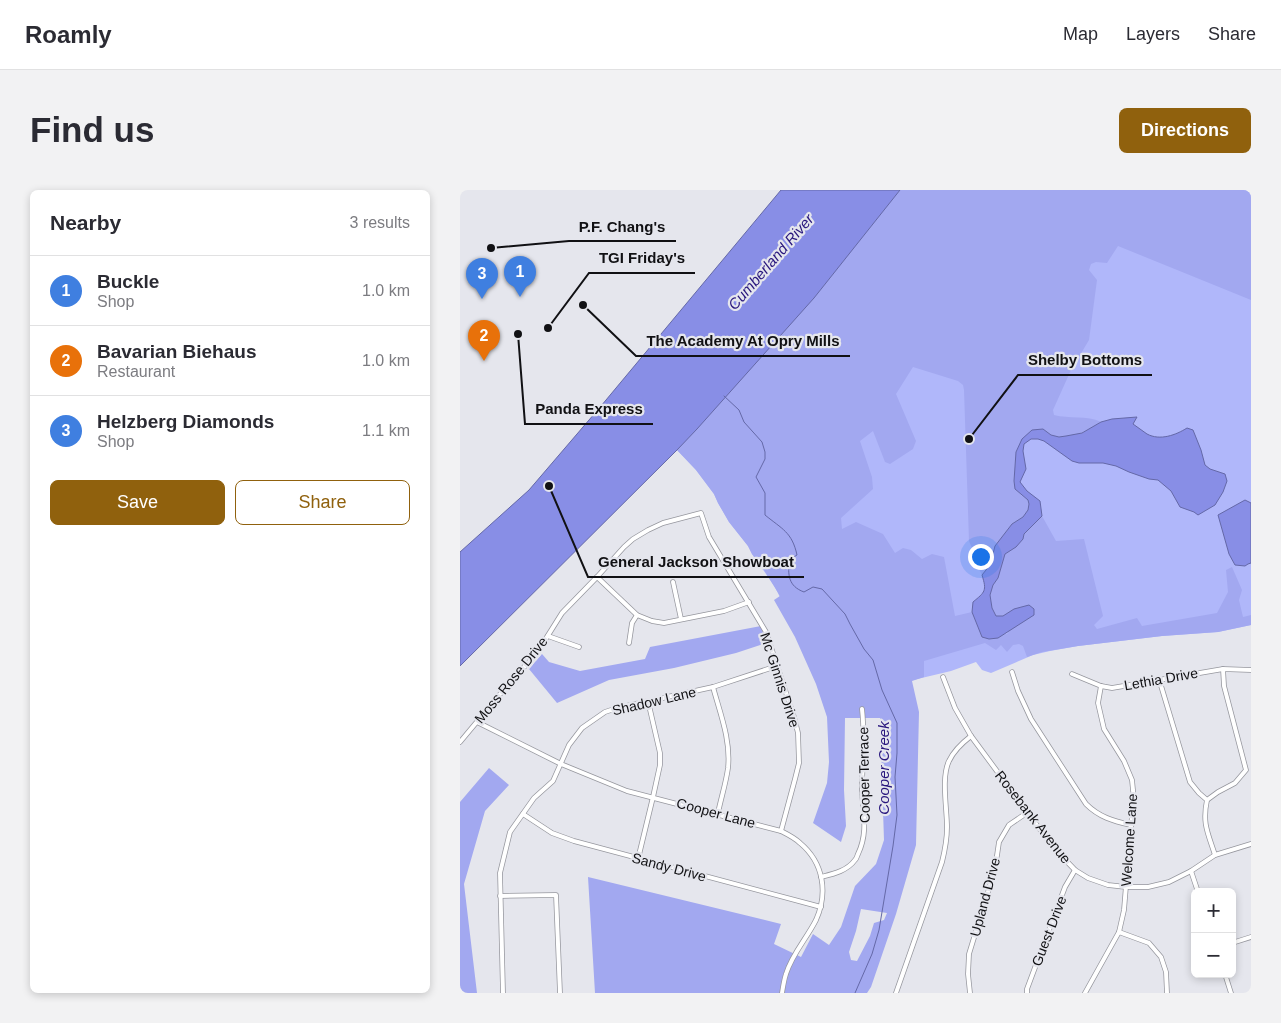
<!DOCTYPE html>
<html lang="en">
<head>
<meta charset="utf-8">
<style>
	:root { --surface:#fff; --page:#f2f2f3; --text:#2b2b33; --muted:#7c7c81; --line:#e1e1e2; --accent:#90610d }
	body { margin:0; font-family:Helvetica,sans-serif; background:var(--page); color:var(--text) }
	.controls { position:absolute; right:15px; bottom:15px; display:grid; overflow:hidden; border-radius:8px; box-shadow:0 2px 8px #0003 }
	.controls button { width:45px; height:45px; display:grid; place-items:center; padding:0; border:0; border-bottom:1px solid var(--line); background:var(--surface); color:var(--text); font:25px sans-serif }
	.you { position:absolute; left:520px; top:366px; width:18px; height:18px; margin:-12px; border:4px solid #fff; border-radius:50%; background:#1a73e8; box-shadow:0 0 0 8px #1a73e833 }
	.badge { display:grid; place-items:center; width:32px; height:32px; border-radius:50%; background:var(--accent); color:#fff; font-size:16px; font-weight:700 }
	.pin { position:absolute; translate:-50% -41px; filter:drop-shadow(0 1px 2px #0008) }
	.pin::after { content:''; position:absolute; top:26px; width:18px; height:15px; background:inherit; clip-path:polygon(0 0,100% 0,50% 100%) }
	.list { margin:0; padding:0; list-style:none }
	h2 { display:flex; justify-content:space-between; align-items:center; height:65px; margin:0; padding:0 20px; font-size:21px }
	h2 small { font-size:16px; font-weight:400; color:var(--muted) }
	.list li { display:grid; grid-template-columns:32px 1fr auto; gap:15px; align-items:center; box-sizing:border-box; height:70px; padding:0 20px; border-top:1px solid var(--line) }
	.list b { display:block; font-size:19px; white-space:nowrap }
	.list p { margin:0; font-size:16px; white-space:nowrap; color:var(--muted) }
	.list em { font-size:16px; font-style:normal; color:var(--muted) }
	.actions { display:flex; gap:10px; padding:15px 20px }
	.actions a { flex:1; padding:11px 0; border:1px solid var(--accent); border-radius:8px; text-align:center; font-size:18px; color:var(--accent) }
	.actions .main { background:var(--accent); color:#fff }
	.map { position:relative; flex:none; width:791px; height:803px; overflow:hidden; border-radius:8px }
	header { display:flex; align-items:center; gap:30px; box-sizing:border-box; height:70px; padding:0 25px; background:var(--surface); border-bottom:1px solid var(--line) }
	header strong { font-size:24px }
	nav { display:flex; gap:28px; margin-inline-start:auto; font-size:18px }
	.intro { display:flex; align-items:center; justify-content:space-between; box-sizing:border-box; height:120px; padding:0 30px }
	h1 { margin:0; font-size:35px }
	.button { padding:12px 22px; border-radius:8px; background:var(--accent); color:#fff; font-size:18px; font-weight:700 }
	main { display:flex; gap:30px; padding:0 30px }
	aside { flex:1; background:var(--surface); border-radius:8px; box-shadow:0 2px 8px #0003 }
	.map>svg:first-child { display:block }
	.green { fill:#b0b7fa }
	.forest { fill:#a2a8f0; fill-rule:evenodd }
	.water { fill:#888ee6; stroke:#6468a7 }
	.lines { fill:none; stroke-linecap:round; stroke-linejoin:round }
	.stream { stroke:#6468a7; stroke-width:1 }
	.minor-casing { stroke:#96979e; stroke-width:5.5 }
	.minor { stroke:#fff; stroke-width:4 }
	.labels { text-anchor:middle; stroke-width:4.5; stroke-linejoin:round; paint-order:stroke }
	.street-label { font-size:14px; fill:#111114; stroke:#e5e6ed }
	.water-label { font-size:15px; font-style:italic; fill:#28167d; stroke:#e5e6ed }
	.leader { fill:none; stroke:#111114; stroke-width:2 }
	.callout-dot { fill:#111114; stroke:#e5e6ed; stroke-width:2 }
	.callout-label { font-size:15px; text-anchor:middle; font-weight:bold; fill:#111114; stroke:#e5e6ed; stroke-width:4.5; stroke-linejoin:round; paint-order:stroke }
</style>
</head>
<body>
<header>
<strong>Roamly</strong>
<nav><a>Map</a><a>Layers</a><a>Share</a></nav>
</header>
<div class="intro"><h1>Find us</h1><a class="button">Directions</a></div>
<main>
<aside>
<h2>Nearby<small>3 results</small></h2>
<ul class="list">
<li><span class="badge" style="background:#3f7fe0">1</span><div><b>Buckle</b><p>Shop</p></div><em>1.0 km</em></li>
<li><span class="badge" style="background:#e8710a">2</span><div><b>Bavarian Biehaus</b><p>Restaurant</p></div><em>1.0 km</em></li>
<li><span class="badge" style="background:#3f7fe0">3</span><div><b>Helzberg Diamonds</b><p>Shop</p></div><em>1.1 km</em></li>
</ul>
<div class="actions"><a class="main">Save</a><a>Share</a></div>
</aside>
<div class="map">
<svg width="791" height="803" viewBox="0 0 791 803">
	<rect width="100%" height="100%" fill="#e5e6ed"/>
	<!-- green -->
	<path class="green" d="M440,0H791V435L758,442L702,446L618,456L590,461L573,465L531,483L522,480L516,472L491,481L449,491L328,424L315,397L292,364L288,356L269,332L258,313L254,304L236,280L217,260Z"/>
	<!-- forest -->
	<g class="forest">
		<path d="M440,0H791V110L658,56L647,73L636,72L631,74L629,80L637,90L629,150L611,180L593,220L594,225C609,229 627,225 641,232C627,240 612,250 595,246C590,245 588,242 584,240C581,239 576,240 572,240L556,262L554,291L561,305L568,310L569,314L568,320L563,327L552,334L535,356L530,376L522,385L517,375L516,368L509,351L504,200L503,195L498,191L453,177L436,204L456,251L453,259L430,274L425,272L413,241L400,251L412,287L413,299L381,328L382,339L396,332L423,344L435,363L443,358L451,360L462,369L472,364L484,367L495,426L512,422L522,447L547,444L551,439L559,435L554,419L543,427L536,426L532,418L530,405L533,395L538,388L545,364L556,357L563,349L564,344L582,326L596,351L624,349L643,426L634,435L637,439L677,428L682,436L757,423L768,402L766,380L772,377L782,400L779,410L783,427L791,425V435L758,442L702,446L618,456L582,462L567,467L563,456L559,454L553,455L547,462L541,455L536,460L525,453L464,471V487L452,491L459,522L456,655L436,724L411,797L407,803H135L128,687L321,734L314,754L341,767L353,744L369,755L381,737L395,696L416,674L424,650L420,528H385L384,600L386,636L381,652L353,633L367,593L369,572L367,527L356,494L335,447L314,410L320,406L304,380L292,364L288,356L269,332L258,313L254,304L236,280L217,260L354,108ZM401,719L427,723L424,730L414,733L410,746L397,771L391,770L389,762L396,741Z"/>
		<path d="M301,436L306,453L276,463L214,478L149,490L97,513L69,479L82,464L89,472L120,481L185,469L190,457Z"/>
		<path d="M29,578L49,595L25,621L4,694L17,803H0V612Z"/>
	</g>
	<!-- water -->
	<g class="water">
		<path d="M321,0H440L354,108L237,239L217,260L0,476V362L69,300L141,216Z"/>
		<path d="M677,227L673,234C678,237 682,241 687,244C700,251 716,245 727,238L733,240L741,260L745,275L750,279L765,284L767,291L763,302L755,315L738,325L734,322L720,317L711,301L698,290L689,289L669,282L656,276L643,273H619L612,271L584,251L578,249H571L564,254L563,261L566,279L560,292L567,301L580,311L582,326L564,344L563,349L556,357L545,364L538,388L533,395L530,405L532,418L536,426H543L554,419L569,415L574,419V425L538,448L529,449L522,447L512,422L513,412C525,402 527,401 522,385L530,375L535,356L552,334L563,327L568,320L569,314L568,310L555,299L554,291L556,262L562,249L572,240L583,239L591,245L599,247L606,246L622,243L641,232L652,229Z"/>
		<path d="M785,310L791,313V373L788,374L785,376L775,375L769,364L758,325Z"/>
	</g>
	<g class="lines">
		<!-- stream -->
		<path class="stream" d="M264,206L279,220L284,232L302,252L305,262V269L296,287L305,303V325C322,339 332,342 337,365L329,370C328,385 328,396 344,402L353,397L362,399L385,424L390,434L404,459L413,470L422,500L437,533V563L435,587L437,625L433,656L419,740L412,764L395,803"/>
		<defs>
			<g id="minor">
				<path d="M137,387L177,425L192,431L204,433L264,421L289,412"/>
				<path d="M213,392L221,429"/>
				<path d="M88,446L119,457"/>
				<path d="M169,453L172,433L177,425"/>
				<path d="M552,482L558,501L571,529L626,614C639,627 653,631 671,635"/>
				<path d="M612,484L641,496L652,498L763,479L791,480"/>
				<path d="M483,487L495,518L511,546L593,657L615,680L628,688L648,695L666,697H688L709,692L731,681L755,665L791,654"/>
				<path d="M699,489L730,592L739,603L747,610C742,634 748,643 755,665"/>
				<path d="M253,497C260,523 271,550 268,578C266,593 261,608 258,623"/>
				<path d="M17,532L101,574L167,601L321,641C327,644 335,648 340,653C364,673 368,703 356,730C347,748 332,764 326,784C324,790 323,797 322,803"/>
				<path d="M0,552L56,485L75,466L102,423L137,387L164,357L173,349L188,340L203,333L241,323L249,347L306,442L334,527L338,543L339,573L335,589L321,641"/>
				<path d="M747,610L758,602L775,593L786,580L764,496L763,479"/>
				<path d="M63,624L92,643L114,651L361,717"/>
				<path d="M178,669L193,607L200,575V563L188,511"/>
				<path d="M731,681L738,702"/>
				<path d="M361,687C373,684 387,681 395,670C397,668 397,666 398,664C410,639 401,617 402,592C403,567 405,545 402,519"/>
				<path d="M40,706L96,705L100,803"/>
				<path d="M659,742L689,753L701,767L706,782L707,803"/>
				<path d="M772,753L791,747"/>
				<path d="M765,784L771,803"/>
				<path d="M43,803L40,683L50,642L74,608L93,591L109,555L122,538L145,522L157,518L253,497L317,476"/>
				<path d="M436,803L482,672C485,660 487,649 487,637C487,619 481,587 489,571C494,560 502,553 511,546"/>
				<path d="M510,803L508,784L509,764L535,679L539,652L549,635L568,622"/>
				<path d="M567,803V799L605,697L615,680"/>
				<path d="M625,803L659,742L664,720L671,635L674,610L672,590L664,571L644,539L638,513L641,496"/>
			</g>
		</defs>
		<!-- minor casing -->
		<use href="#minor" class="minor-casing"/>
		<!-- minor -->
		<use href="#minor" class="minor"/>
	</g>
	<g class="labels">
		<!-- street labels -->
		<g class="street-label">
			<text transform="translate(701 489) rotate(-10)" y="5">Lethia Drive</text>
			<text transform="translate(51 490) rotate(-51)" y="5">Moss Rose Drive</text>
			<text transform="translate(320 490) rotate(72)" y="5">Mc Ginnis Drive</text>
			<text transform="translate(194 511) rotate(-13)" y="5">Shadow Lane</text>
			<text transform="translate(404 585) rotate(-91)" y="5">Cooper Terrace</text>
			<text transform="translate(256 623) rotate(15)" y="5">Cooper Lane</text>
			<text transform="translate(573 627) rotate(52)" y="5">Rosebank Avenue</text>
			<text transform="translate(669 650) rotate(-86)" y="5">Welcome Lane</text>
			<text transform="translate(209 677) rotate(15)" y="5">Sandy Drive</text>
			<text transform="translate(525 707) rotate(-75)" y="5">Upland Drive</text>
			<text transform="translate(589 741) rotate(-69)" y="5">Guest Drive</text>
		</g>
		<!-- water labels -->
		<g class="water-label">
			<text transform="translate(311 72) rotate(-49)" y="5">Cumberland River</text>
			<text transform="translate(424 578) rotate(-90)" y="5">Cooper Creek</text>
		</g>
	</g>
	<!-- callouts -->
	<path class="leader" d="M31 58L109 51H216M88 138L129 83H235M123 115L176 166H390M509 249L558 185H692M58 144L65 234H193M89 296L128 387H344"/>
	<g class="callout-dot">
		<circle cx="31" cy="58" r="5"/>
		<circle cx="88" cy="138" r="5"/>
		<circle cx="123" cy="115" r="5"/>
		<circle cx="509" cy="249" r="5"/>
		<circle cx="58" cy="144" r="5"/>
		<circle cx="89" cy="296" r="5"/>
	</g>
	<g class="callout-label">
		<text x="162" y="42">P.F. Chang's</text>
		<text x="182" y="73">TGI Friday's</text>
		<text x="283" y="156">The Academy At Opry Mills</text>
		<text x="625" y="175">Shelby Bottoms</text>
		<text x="129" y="224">Panda Express</text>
		<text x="236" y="377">General Jackson Showboat</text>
	</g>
</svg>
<div class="controls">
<button>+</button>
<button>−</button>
</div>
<div class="you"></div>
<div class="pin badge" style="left:60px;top:107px;background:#3f7fe0">1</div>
<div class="pin badge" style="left:24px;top:171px;background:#e8710a">2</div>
<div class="pin badge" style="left:22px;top:109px;background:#3f7fe0">3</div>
</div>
</main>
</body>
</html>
